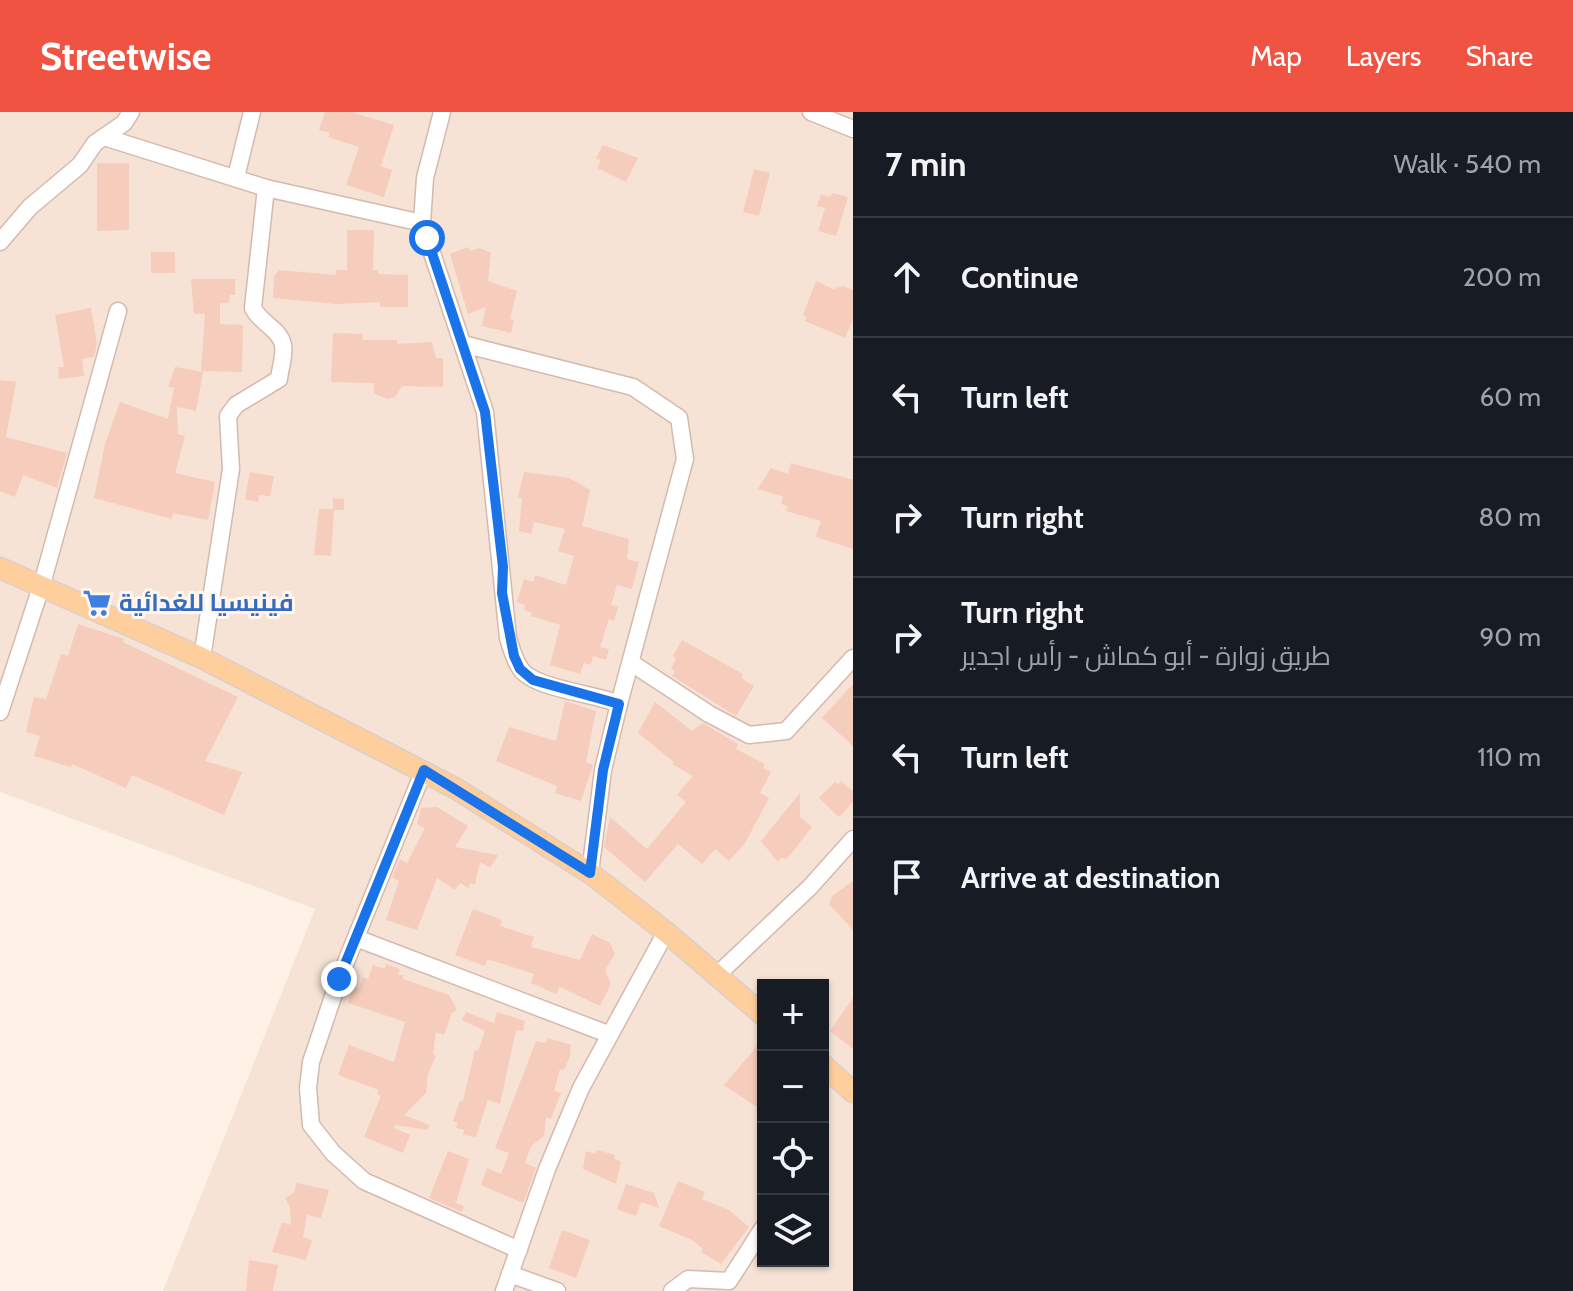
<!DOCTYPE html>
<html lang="en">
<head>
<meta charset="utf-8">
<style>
	:root { --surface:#171b24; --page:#20242c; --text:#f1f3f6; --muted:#9ea1a6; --line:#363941; --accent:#f15343 }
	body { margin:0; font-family:Cabin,Cairo,sans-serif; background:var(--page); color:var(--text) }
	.controls { position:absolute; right:24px; bottom:24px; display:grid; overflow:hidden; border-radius:0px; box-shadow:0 2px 6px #0004 }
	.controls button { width:72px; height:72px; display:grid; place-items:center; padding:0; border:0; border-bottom:2px solid var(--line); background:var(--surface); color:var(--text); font:40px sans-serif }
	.stop { position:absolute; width:24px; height:24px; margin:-18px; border:6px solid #1a73e8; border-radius:50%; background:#fff }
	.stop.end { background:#1a73e8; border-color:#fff; box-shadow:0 2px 8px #0008 }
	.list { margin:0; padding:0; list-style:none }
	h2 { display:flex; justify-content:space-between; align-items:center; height:104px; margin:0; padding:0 32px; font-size:34px }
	h2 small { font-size:26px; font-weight:400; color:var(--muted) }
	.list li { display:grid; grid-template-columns:52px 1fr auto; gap:24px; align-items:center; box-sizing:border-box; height:120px; padding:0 32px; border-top:2px solid var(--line) }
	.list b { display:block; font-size:30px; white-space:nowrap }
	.list p { margin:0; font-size:26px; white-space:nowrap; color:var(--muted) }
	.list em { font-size:26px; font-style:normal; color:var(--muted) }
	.icon { flex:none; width:44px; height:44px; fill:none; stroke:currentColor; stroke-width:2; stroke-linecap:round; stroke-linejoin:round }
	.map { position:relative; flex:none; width:853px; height:1179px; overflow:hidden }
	header { display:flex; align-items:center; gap:48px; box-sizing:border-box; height:112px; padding:0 40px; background:var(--accent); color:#fff }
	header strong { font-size:38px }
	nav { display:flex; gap:44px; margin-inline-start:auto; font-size:28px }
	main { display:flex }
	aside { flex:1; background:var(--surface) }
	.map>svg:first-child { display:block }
	.residential { fill:#f6e3d5; fill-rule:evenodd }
	.building { fill:#f6ccbc }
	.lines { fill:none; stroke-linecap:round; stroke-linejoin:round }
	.minor-casing { stroke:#d4baae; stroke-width:19 }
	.major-casing { stroke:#dacfcc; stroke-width:23 }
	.minor { stroke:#fff; stroke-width:16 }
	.major { stroke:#ffce9d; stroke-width:20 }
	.route { stroke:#1a73e8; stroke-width:10 }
	.labels { text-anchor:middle; stroke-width:6; stroke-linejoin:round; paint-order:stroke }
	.shop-label { font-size:24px; font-weight:bold; fill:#366cbe; stroke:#fff7ef; text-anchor:start }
</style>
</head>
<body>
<header>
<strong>Streetwise</strong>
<nav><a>Map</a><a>Layers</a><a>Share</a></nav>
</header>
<main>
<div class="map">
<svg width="853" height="1179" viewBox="0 0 853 1179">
	<rect width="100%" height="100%" fill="#fef2e7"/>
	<!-- residential -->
	<path class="residential" d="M0,0H853V1179H163L315,797L0,680ZM763,873H823V1149H763Z"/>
	<!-- building -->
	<g class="building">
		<path d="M325,0H351L394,13L381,54L392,58L384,85L346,73L359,35L328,25L330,21L319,18Z"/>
		<path d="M603,33L638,46L626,70L597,56L601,48L596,46Z"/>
		<path d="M97,51H129V118L97,119Z"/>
		<path d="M754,57L770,61L759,104L743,100Z"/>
		<path d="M833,81L848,85L836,124L818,119L825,96L817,94L821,82L830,85Z"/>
		<path d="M347,118H374L373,158H378V162L408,163V195H380V190L336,192L273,186L274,164L279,158L336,163V158H347Z"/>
		<path d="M468,135L470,139L480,136L491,141L488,169L517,179L510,207L514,208L511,221L482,214L486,195L468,202L450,142Z"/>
		<rect x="151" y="140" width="24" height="21"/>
		<path d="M191,167H235V183H230L229,191H220V212L243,213L242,260L201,259L205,202H194Z"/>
		<path d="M816,169L833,177L843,174L853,178V207L845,226L805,209L807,205L803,203Z"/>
		<path d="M91,196L97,232L94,245L82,247L84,264L59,267L58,255H64L55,203Z"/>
		<path d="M333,221L363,222L362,228H397V232L432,230L436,246H443V275L402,274L395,285L387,287L374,281V271L331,270Z"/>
		<path d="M175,255L203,260L196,299L177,295L178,322L185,324L175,361L215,370L208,408L173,401L172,407L94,386L105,332L120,290L168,307L174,276L168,275Z"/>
		<path d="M0,268L16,270L6,325L67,341L57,376L23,363L15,385L0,379Z"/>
		<path d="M791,351L853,368V437L816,425L821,409L786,399L788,394L781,392L783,385L758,377L771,356L788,362Z"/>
		<path d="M250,360L274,364L270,384L259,383L258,390L245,387Z"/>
		<path d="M524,360L569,366L590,378L582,414L629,427L627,447L639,450L632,477L617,473L611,493L618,495L614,509L609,507L600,535L609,537L606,548L593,544L591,553L584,551L580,562L550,553L560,513L531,504L532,501L524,498L525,493L517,490L524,467L533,470L535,463L566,473L574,444L558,439L565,417L534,410L531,422L519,419L522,386L518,385Z"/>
		<path d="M333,386L344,387V398H334L331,444L314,443L319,397H333Z"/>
		<path d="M78,512L124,527L123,530L238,585L205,649L242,660L224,703L132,663L126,676L72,652L71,655L34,644L40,624L26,620L34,585L46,587L61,542L68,544Z"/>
		<path d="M682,528L743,562L741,566L754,574L736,604L672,564L675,559L671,557L676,546L673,544Z"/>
		<path d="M853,572V634L822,606Z"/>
		<path d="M565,589L596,599L586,650L593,653L581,689L555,681L557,674L496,649L509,615L556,629Z"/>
		<path d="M655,590L692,619L703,611L738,632L736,637L765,652L763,656L771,660L760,681L769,686L745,731L729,749L715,737L702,752L678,732L645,770L604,735L610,705L647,737L686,690L677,683L693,664L672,652L674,650L638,621Z"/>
		<path d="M841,669L853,679V690L839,705L819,686L835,670L838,672Z"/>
		<path d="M800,681V705L812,715L787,747L781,746L778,750L761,729Z"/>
		<path d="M437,695L468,714L455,735L498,743L490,756L480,750L475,772L470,771L469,776L460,771L455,778L437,766L417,818L386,808L399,769L392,765L400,747L407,751L425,716L417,712L421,696Z"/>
		<path d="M853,769V818L829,792L832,784Z"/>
		<path d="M473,797L502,808L500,814L534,825L531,835L580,848L592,822L610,831L615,842L605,858L611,872L600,894L560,875L556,882L531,871L534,862L487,847L485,854L455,843Z"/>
		<path d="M386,852L400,857L398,863H403V867L449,883L457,898L452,901L444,923L436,920L433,942L436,944L428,961L426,981L404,1003L429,1013L428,1018L395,1013L394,1016L410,1023L403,1041L364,1025L381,984L377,982L379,978L338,963L349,933L394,950L405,910L348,891L353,874L359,876L363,865L368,867L373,853L385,857Z"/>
		<path d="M853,886V937L830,919Z"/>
		<path d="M466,900L494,911L497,900L525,909L523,919L516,918L500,992L488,988L476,1025L463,1023L464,1018L456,1016L458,1011L453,1009L460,988L463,989L475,938L478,939L485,919L462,908Z"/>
		<path d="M548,926L571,933L570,944L564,958L560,957L554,979L561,981L551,1007L546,1005L544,1024L531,1034L525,1051L536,1056L523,1091L481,1073L487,1056L501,1062L509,1041L495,1036L536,929L545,931Z"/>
		<path d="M763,927V999L724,973Z"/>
		<path d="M597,1038L615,1043L614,1046L621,1050L616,1072L583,1057L586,1039L595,1042Z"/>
		<path d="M448,1039L469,1047L456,1091L464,1094L462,1100L429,1086Z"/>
		<path d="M678,1069L705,1080L702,1087L729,1098L749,1115L721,1152L701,1140L703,1137L694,1129L659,1114Z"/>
		<path d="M296,1071L329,1078L321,1106L307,1103L303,1125L312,1128L306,1148L272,1140L282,1110L291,1113L290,1095L285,1086L295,1080Z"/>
		<path d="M626,1072L654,1081L659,1096L641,1090L636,1104L617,1097Z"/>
		<path d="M562,1118L590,1128L576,1166L549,1156Z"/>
		<path d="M249,1148L278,1153L273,1179H246Z"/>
	</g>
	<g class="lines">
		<defs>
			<g id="minor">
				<path d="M442,0L425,66L422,111L485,300L508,526C511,536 514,547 520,556C533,577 594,581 619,592L603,658L590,761"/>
				<path d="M811,0L853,17"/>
				<path d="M104,25L266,76L422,111"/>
				<path d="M236,65L252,0"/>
				<path d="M0,130L30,95L80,53L95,31L124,11L131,0"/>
				<path d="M463,232L633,275L679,306L685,347L619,592"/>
				<path d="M202,546L231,357L228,304L236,293L279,267C280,257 285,243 283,233C280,217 259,210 253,196L266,76"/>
				<path d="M633,552L709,602L749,623L786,619L853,546"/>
				<path d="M0,600L42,472L118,199"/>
				<path d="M424,658L339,867L311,950L308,976L311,1013L333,1041L364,1069L519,1138"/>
				<path d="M356,826L608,922"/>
				<path d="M716,864L810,775L853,727"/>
				<path d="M510,1162L557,1179"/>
				<path d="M504,1179L547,1057L581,976L666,820"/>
				<path d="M672,1179L688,1167L729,1169L763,1116"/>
			</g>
			<g id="major">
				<path d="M0,456L202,546L455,676L590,761L666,820L763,903"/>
				<path d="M823,953L853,980"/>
			</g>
		</defs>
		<!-- minor casing -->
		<use href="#minor" class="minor-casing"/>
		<!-- major casing -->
		<use href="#major" class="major-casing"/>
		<!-- minor -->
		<use href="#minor" class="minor"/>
		<!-- major -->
		<use href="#major" class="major"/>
	</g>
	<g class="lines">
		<!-- route -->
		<path class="route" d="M339,867L424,658L590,761L603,658L619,592L533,568L520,557L514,544L502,481L503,455L485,300L427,126"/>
	</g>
	<!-- icons -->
	<defs>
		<symbol id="supermarket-bare" viewBox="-9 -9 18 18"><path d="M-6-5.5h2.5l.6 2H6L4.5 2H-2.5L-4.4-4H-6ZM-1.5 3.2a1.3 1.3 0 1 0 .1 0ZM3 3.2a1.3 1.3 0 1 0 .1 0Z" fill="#3f7fe0" stroke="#fff7ef" stroke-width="2.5" paint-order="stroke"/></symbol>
	</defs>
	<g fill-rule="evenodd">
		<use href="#supermarket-bare" x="77" y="471" width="40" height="40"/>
	</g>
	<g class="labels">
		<!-- shop labels -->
		<g class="shop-label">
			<text x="119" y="499">فينيسيا للغدائية</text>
		</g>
	</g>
</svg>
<div class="controls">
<button>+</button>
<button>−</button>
<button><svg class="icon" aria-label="locate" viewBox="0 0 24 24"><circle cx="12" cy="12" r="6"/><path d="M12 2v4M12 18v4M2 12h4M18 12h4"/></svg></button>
<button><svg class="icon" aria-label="layers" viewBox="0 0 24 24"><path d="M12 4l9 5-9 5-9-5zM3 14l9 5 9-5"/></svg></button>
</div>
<div class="stop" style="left:427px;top:126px"></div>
<div class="stop end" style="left:339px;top:867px"></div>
</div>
<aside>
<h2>7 min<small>Walk · 540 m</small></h2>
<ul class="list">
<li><svg class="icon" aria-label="ahead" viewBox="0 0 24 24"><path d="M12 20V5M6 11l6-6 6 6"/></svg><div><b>Continue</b></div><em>200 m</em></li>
<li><svg class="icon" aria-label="left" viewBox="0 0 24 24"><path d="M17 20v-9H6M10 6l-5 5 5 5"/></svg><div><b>Turn left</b></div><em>60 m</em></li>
<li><svg class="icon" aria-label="right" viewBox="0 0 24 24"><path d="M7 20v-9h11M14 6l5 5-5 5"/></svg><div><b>Turn right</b></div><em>80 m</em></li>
<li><svg class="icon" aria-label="right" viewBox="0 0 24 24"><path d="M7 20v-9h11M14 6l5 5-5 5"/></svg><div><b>Turn right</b><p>طريق زوارة - أبو كماش - رأس اجدير</p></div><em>90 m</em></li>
<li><svg class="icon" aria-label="left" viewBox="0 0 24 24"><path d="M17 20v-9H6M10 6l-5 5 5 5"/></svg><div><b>Turn left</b></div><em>110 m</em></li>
<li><svg class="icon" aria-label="arrive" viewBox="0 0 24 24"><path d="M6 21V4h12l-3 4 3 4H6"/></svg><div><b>Arrive at destination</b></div></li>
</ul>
</aside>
</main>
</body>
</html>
